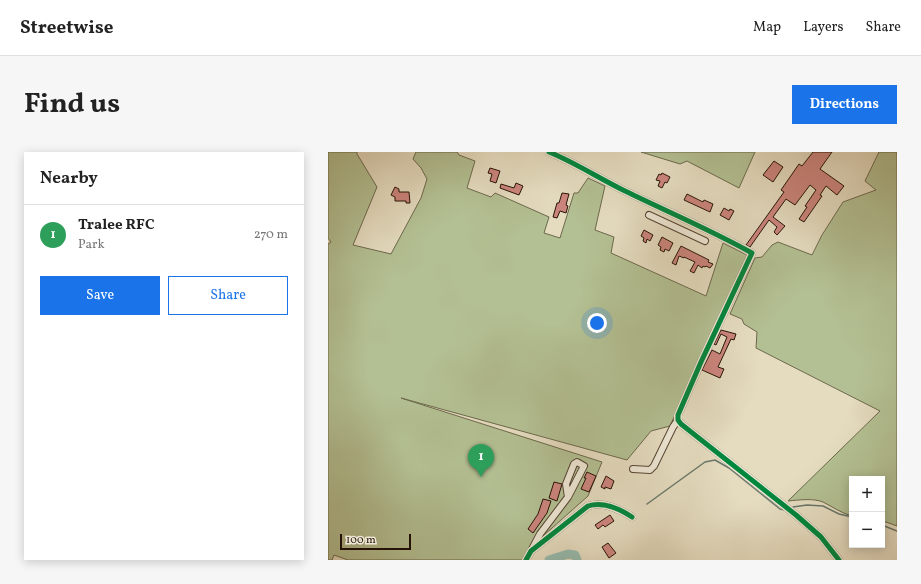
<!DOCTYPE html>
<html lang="en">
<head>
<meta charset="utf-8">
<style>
	:root { --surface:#fff; --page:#f6f6f6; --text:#222; --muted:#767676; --line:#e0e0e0; --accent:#1a73e8 }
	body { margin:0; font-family:Vollkorn,serif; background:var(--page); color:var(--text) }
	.controls { position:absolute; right:12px; bottom:12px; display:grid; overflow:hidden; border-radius:0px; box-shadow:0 2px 10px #0003 }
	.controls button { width:36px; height:36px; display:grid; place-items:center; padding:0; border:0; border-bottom:1px solid var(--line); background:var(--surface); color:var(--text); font:20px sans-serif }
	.scale { position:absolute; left:12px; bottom:10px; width:71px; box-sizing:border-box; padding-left:4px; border:2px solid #261206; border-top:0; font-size:11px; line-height:14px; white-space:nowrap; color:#261206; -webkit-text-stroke:3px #eee8d6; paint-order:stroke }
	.you { position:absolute; left:269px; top:171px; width:14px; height:14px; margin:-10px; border:3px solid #fff; border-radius:50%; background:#1a73e8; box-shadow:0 0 0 6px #1a73e833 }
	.badge { display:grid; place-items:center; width:26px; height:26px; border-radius:50%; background:var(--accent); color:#fff; font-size:13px; font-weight:700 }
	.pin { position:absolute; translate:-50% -33px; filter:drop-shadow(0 1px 2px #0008) }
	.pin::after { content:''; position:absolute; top:21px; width:14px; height:12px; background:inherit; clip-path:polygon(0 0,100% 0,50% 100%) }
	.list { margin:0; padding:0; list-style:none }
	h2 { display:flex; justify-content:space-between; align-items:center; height:52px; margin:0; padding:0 16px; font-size:17px }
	h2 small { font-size:13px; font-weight:400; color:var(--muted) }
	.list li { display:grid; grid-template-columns:26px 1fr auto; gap:12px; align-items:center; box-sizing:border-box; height:60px; padding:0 16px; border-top:1px solid var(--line) }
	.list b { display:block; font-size:15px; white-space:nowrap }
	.list p { margin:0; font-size:13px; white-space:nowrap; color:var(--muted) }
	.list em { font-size:13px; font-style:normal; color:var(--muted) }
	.actions { display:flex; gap:8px; padding:12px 16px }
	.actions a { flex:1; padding:9px 0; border:1px solid var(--accent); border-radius:0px; text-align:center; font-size:14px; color:var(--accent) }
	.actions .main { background:var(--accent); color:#fff }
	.map { position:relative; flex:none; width:569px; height:408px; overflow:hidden; border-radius:0px }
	header { display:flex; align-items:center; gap:24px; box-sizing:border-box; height:56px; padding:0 20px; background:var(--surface); border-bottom:1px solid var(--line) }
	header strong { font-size:19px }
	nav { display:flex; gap:22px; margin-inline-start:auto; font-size:14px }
	.intro { display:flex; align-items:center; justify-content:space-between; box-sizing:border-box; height:96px; padding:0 24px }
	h1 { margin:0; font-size:28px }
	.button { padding:10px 18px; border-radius:0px; background:var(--accent); color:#fff; font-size:14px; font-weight:700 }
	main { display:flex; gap:24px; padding:0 24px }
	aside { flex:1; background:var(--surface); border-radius:0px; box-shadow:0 2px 10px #0003 }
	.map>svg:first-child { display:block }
	.green { fill:#b3c093; stroke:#6c694c }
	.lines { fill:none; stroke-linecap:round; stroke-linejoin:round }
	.stream { stroke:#69786b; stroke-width:1.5 }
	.river { stroke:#96bcaf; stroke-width:9 }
	.building { fill:#cc857d; stroke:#261206 }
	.minor-casing { stroke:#564434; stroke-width:8 }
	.minor { stroke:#eee8d6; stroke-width:6 }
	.cycleway-casing { stroke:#eee8d6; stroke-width:8 }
	.cycleway { stroke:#00873e; stroke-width:5 }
</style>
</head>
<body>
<header>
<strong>Streetwise</strong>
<nav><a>Map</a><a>Layers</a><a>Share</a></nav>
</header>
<div class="intro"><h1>Find us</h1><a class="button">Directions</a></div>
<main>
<aside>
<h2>Nearby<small></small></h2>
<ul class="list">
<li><span class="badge" style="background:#2e9e5b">1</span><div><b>Tralee RFC</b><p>Park</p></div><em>270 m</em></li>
</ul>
<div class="actions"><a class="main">Save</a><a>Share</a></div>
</aside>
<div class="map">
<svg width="569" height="408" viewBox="0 0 569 408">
	<rect width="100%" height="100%" fill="#e5dcc0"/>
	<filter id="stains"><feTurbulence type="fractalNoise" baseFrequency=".005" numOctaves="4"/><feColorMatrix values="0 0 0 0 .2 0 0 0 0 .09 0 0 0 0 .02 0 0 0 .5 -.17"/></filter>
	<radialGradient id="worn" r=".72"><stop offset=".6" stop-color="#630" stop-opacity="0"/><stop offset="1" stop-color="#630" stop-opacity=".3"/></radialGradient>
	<!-- green -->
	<g class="green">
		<path d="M0,0H29V2L49,35L25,93L63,102L93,46L99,27L93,16L85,7L88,0H129L131,3L147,9L139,36L163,45L167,41L221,65L216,81L232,86L246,41H250L260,26L277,34L267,78L286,85L283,101L378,144L395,91L419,103L342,274L323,279L299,308L73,246L274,310L260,344L215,384L210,382L195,408H20L6,403L4,408H0V92L3,90L0,86Z"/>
		<path d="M313,0H427L411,36L359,9L352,12Z"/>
		<path d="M551,0H569V374L558,370H554V327H524V364C513,361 505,355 495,350C485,346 471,348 460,349L552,259L428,196L429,180L416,172L414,167L402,162L427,106L434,105L444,93L450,90L484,103L494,83L515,50L548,38L537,29Z"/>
	</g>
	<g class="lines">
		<!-- stream -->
		<g class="stream">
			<path d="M319,352L377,310L387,308L401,316L452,357L457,358"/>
			<path d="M465,355L479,353L495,354L511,362L524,365"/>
			<path d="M554,373L569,379"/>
		</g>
		<!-- river -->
		<path class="river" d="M221,408L240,402L247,403L249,408"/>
	</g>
	<!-- building -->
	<g class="building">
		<path d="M485,0H504L492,17L516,34L509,43L498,34L492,43L494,44L476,70L471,67L479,55L477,54L488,38L482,33L467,53L458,47L445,65L457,74L449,83L446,80L449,75L441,68L422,95L418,93L456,40L453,38L471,12L474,14Z"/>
		<path d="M446,9L455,15L445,30L435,23Z"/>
		<path d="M162,16L172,19L168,31L162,29L164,22L160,21Z"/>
		<path d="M334,21L342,25L339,31L337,30L334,36L330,34L332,29L328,28L331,22L333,23Z"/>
		<path d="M188,31L195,34L191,43L172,36L173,32L186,36Z"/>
		<path d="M67,35L71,37V40H81L82,51H78V49H67V45L63,43Z"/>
		<path d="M234,41L241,42L238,53L240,54L238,61L232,59L229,66L225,65L229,51H231Z"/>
		<path d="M359,42L375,50L376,48L385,52L382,60L356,48Z"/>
		<path d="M396,56L401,59L402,57L406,59L401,68L392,63Z"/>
		<path d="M316,78L325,83L322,89L319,87L318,91L315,89L316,86L313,84Z"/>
		<path d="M334,85L345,91L341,99L337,97L336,100L332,98L333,95L330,93Z"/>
		<path d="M353,94L381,108L380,110L385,112L382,116L378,114L377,115L375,114L374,116L370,113L366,121L362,119L367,110L356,105V106L351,104L348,113L344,111Z"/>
		<path d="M393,178L408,182L406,188L403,187L390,215L396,217L392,226L374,218L384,198L392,202L399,185L393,182L388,193L386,192Z"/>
		<path d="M259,320L268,324L261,340L253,337L258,326H256Z"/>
		<path d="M278,324L286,329L283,337L277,335V337L273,335Z"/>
		<path d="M226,330L234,332L229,349L221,346Z"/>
		<path d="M215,347L223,349L219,361L205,381L200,377L210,362Z"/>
		<path d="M282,363L286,369L277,375L275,373L270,377L267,373Z"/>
		<path d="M280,391L288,401L281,406L274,395Z"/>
	</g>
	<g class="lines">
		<defs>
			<g id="minor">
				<path d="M221,0C248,11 272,27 297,39C340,60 383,78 424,101L373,210L350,263V268L353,272L468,363L493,385L511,408"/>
				<path d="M321,63L377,89"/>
				<path d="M305,317L322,318L326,314L345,275L350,268"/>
				<path d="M203,399L212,382L240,345L238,332L246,312L249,310L256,314L240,345"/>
				<path d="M198,408L203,399L260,354C275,349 292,357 304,365"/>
			</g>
		</defs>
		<!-- minor casing -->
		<use href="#minor" class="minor-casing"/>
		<!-- minor -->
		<use href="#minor" class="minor"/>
		<defs>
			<g id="cycleway">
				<path d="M221,0C248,11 272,27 297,39C340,60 383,78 424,101L373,210L350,263V268L353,272L468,363L493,385L511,408"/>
				<path d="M198,408L203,399L260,354C275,349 292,357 304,365"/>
			</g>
		</defs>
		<!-- cycleway casing -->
		<use href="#cycleway" class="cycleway-casing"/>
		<!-- cycleway -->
		<use href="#cycleway" class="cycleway"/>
	</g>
	<rect width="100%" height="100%" filter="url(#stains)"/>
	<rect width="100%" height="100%" fill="url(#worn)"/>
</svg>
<div class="controls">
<button>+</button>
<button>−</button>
</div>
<div class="scale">100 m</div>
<div class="you"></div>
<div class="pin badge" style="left:153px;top:325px;background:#2e9e5b">1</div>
</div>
</main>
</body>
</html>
